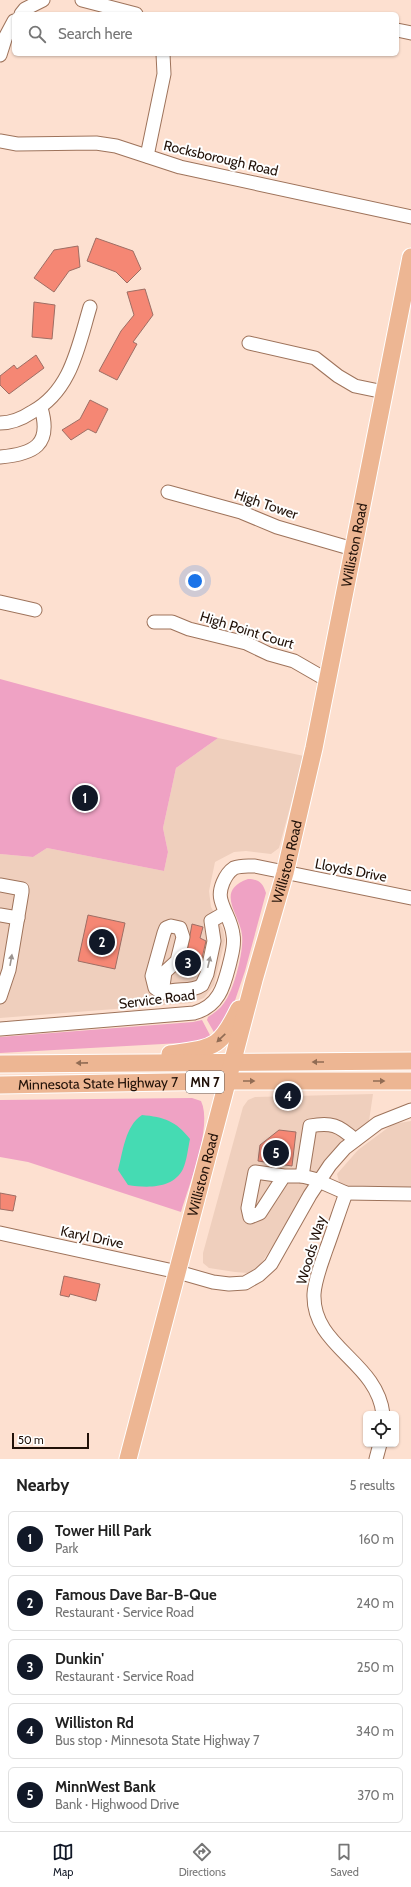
<!DOCTYPE html>
<html lang="en">
<head>
<meta charset="utf-8">
<style>
	:root { --surface:#fff; --page:#f2f2f2; --text:#222; --muted:#767676; --line:#e0e0e0; --accent:#111827 }
	body { margin:0; font-family:Cabin,sans-serif; background:var(--page); color:var(--text) }
	.controls { position:absolute; right:12px; bottom:12px; display:grid; overflow:hidden; border-radius:6px; box-shadow:0 1px 3px #0004 }
	.controls button { width:36px; height:36px; display:grid; place-items:center; padding:0; border:0; border-bottom:1px solid var(--line); background:var(--surface); color:var(--text); font:20px sans-serif }
	.scale { position:absolute; left:12px; bottom:10px; width:77px; box-sizing:border-box; padding-left:4px; border:2px solid #211108; border-top:0; font-size:11px; line-height:14px; white-space:nowrap; color:#211108; -webkit-text-stroke:3px #fff; paint-order:stroke }
	.you { position:absolute; left:195px; top:581px; width:14px; height:14px; margin:-10px; border:3px solid #fff; border-radius:50%; background:#1a73e8; box-shadow:0 0 0 6px #1a73e833 }
	.badge { display:grid; place-items:center; width:26px; height:26px; border-radius:50%; background:var(--accent); color:#fff; font-size:13px; font-weight:700 }
	.pin { position:absolute; translate:-50% -50%; border:2px solid #fff; box-shadow:0 1px 4px #0006 }
	.list { margin:0; padding:0; list-style:none }
	h2 { display:flex; justify-content:space-between; align-items:center; height:52px; margin:0; padding:0 16px; font-size:17px }
	h2 small { font-size:13px; font-weight:400; color:var(--muted) }
	.list li { display:grid; grid-template-columns:26px 1fr auto; gap:12px; align-items:center; box-sizing:border-box; height:56px; margin:0 8px 8px; padding:0 8px; border:1px solid var(--line); border-radius:6px }
	.list b { display:block; font-size:15px; white-space:nowrap }
	.list p { margin:0; font-size:13px; white-space:nowrap; color:var(--muted) }
	.list em { font-size:13px; font-style:normal; color:var(--muted) }
	.icon { flex:none; width:22px; height:22px; fill:none; stroke:currentColor; stroke-width:2; stroke-linecap:round; stroke-linejoin:round }
	.map { position:relative; flex:none; width:411px; height:1459px; overflow:hidden }
	.search { position:absolute; background:var(--surface); box-shadow:0 1px 3px #0004; left:12px; right:12px; top:12px; height:44px; display:flex; align-items:center; gap:10px; box-sizing:border-box; padding:0 14px; border-radius:6px; color:var(--muted); font-size:15px }
	.sheet { height:372px; background:var(--surface) }
	nav { display:flex; justify-content:space-around; align-items:center; box-sizing:border-box; height:56px; border-top:1px solid var(--line); background:var(--surface); font-size:11px; color:var(--muted) }
	nav a { display:grid; justify-items:center; gap:2px }
	nav .on { color:var(--accent) }
	.map>svg:first-child { display:block }
	.built { fill:#efcfbd }
	.green { fill:#efa2c4 }
	.water { fill:#45dbb3 }
	.building { fill:#f58774; stroke:#9e6e64 }
	.lines { fill:none; stroke-linecap:round; stroke-linejoin:round }
	.minor-casing { stroke:#9e735b; stroke-width:15 }
	.major-casing { stroke:#fff; stroke-width:19 }
	.minor { stroke:#fff; stroke-width:13 }
	.major { stroke:#edb693; stroke-width:17 }
	.oneway { fill:#9b9490 }
	.oneway2 { fill:#916c54 }
	.labels { text-anchor:middle; stroke-width:4; stroke-linejoin:round; paint-order:stroke }
	.shield { fill:#fff; stroke:#645852; stroke-width:1 }
	.shield-label { font-size:13px; font-weight:bold; fill:#211108 }
	.street-label { font-size:14px; fill:#211108; stroke:#fff }
</style>
</head>
<body>
<div class="map">
<svg width="411" height="1459" viewBox="0 0 411 1459">
	<rect width="100%" height="100%" fill="#fde0d0"/>
	<!-- built -->
	<g class="built">
		<path d="M218,738L304,756L279,848L271,854L246,851L234,852L215,862L209,891L211,907L223,929L225,940L214,985L204,998L191,1003L0,1018V854L33,857L47,848L164,871L168,852L163,828L176,768Z"/>
		<path d="M373,1094L369,1121L335,1153L258,1268L248,1273L235,1272L209,1268L203,1263V1253L243,1107L248,1100L255,1097Z"/>
		<path d="M411,1121V1190L347,1188L340,1186L337,1174L358,1150L393,1124Z"/>
	</g>
	<!-- green -->
	<g class="green">
		<path d="M0,679L218,738L176,768L163,828L168,852L164,871L47,848L33,857L0,854Z"/>
		<path d="M248,879C258,879 263,883 266,893L245,971L227,1024L215,1034L207,1020L208,1017C214,1013 220,1009 224,1003C234,990 244,951 242,935C240,914 214,891 248,879Z"/>
		<path d="M202,1020L211,1037L199,1042L0,1053V1037L193,1022Z"/>
		<path d="M192,1098L201,1101C213,1126 189,1185 181,1212L28,1162L0,1157V1100Z"/>
	</g>
	<!-- water -->
	<path class="water" d="M142,1115C164,1117 176,1121 190,1139C188,1148 187,1160 183,1169C173,1189 147,1188 128,1185L118,1170C123,1152 125,1126 142,1115Z"/>
	<!-- building -->
	<g class="building">
		<path d="M96,238L133,251L141,269L127,283L116,272L87,261Z"/>
		<path d="M78,246L80,267L69,271L54,292L34,278L54,250Z"/>
		<path d="M145,289L153,315L133,342L137,344L117,380L99,371L121,331L134,315L127,292Z"/>
		<path d="M34,302L55,305L52,339L32,337Z"/>
		<path d="M36,355L44,368L9,394L0,385V376L14,365L17,369Z"/>
		<path d="M90,400L108,409L96,433L88,429L71,440L62,430L80,419Z"/>
		<path d="M88,915L125,923L115,969L78,961Z"/>
		<path d="M192,924L203,927L200,938L206,941L202,958L198,957L194,974L179,970L185,963Z"/>
		<path d="M279,1130L296,1132L292,1166L258,1161L260,1145Z"/>
		<path d="M0,1193L16,1196L13,1211L0,1209Z"/>
		<path d="M64,1276L100,1284L96,1301L70,1294L69,1297L60,1295Z"/>
	</g>
	<g class="lines">
		<defs>
			<g id="minor">
				<path d="M82,0L136,14"/>
				<path d="M21,14L25,9L43,0"/>
				<path d="M397,30L411,33"/>
				<path d="M0,55L6,36L14,21"/>
				<path d="M0,141L17,144L96,143L116,146L180,167L411,217"/>
				<path d="M147,156L164,74L163,54"/>
				<path d="M249,343L315,358L338,376L355,386L384,392"/>
				<path d="M0,423C11,423 23,418 32,412C71,391 78,347 90,307"/>
				<path d="M0,457C34,454 52,445 41,408"/>
				<path d="M168,492L241,512L277,527L353,549"/>
				<path d="M0,602L35,610"/>
				<path d="M154,622H172L189,629L246,643L269,654L294,661L327,680"/>
				<path d="M0,885L22,889V892L9,970L0,997"/>
				<path d="M0,915L18,918"/>
				<path d="M171,926L180,928L183,937L177,961L165,972L162,993L155,988L152,976L164,933L166,928Z"/>
				<path d="M162,993C177,987 191,993 202,985L207,974L214,941L211,921L225,913"/>
				<path d="M0,1029L194,1013C220,1006 224,985 230,962C232,953 235,944 233,935C232,922 224,912 221,900C218,890 225,874 234,868C241,865 248,866 255,866L411,898"/>
				<path d="M284,1176L255,1172L248,1208L250,1217L260,1213L284,1176H302L314,1179L346,1193L411,1194"/>
				<path d="M302,1176L310,1126C331,1122 339,1125 355,1140"/>
				<path d="M346,1193C339,1212 333,1231 326,1250C321,1265 315,1279 314,1294C312,1347 377,1361 383,1414"/>
				<path d="M0,1233L178,1272L213,1282L229,1284L245,1283L259,1275L271,1264L310,1195L330,1165L345,1148L378,1123L411,1110"/>
				<path d="M376,1459L380,1444"/>
			</g>
			<g id="major">
				<path d="M170,1054C214,1047 219,1050 239,1009"/>
				<path d="M0,1064L411,1061"/>
				<path id="s1" d="M0,1085L227,1081H411"/>
				<path id="s2" d="M128,1459L254,980L285,873L314,748L411,257"/>
			</g>
		</defs>
		<!-- minor casing -->
		<use href="#minor" class="minor-casing"/>
		<!-- major casing -->
		<use href="#major" class="major-casing"/>
		<!-- minor -->
		<use href="#minor" class="minor"/>
		<!-- major -->
		<use href="#major" class="major"/>
	</g>
	<!-- one-way arrows -->
	<defs><path id="oneway-solid" d="M-6-.8H1V-3.2L6.5 0L1 3.2V.8H-6Z"/></defs>
	<g class="oneway">
		<use href="#oneway-solid" transform="translate(11 960) rotate(-80)"/>
		<use href="#oneway-solid" transform="translate(209 962) rotate(-77)"/>
	</g>
	<g class="oneway2">
		<use href="#oneway-solid" transform="translate(221 1038) rotate(136)"/>
		<use href="#oneway-solid" transform="translate(318 1062) rotate(180)"/>
		<use href="#oneway-solid" transform="translate(82 1063) rotate(179)"/>
		<use href="#oneway-solid" transform="translate(249 1081)"/>
		<use href="#oneway-solid" transform="translate(379 1081)"/>
	</g>
	<g class="labels">
		<!-- shield labels -->
		<rect class="shield" x="186" y="1071" width="38" height="22" rx="3"/>
		<g class="shield-label">
			<text x="205" y="1087">MN 7</text>
		</g>
		<!-- street labels -->
		<g class="street-label">
			<text transform="translate(221 158) rotate(13)" y="5">Rocksborough Road</text>
			<text transform="translate(266 504) rotate(19)" y="5">High Tower</text>
			<text dy="5" stroke="none"><textPath href="#s2" startOffset="942">Williston Road</textPath></text>
			<text transform="translate(247 630) rotate(17)" y="5">High Point Court</text>
			<text dy="5" stroke="none"><textPath href="#s2" startOffset="618">Williston Road</textPath></text>
			<text transform="translate(351 870) rotate(11)" y="5">Lloyds Drive</text>
			<text transform="translate(157 999) rotate(-7)" y="5">Service Road</text>
			<text dy="5" stroke="none"><textPath href="#s1" startOffset="98">Minnesota State Highway 7</textPath></text>
			<text dy="5" stroke="none"><textPath href="#s2" startOffset="294">Williston Road</textPath></text>
			<text transform="translate(92 1237) rotate(12)" y="5">Karyl Drive</text>
			<text transform="translate(311 1250) rotate(-73)" y="5">Woods Way</text>
		</g>
	</g>
</svg>
<div class="controls">
<button><svg class="icon" aria-label="locate" viewBox="0 0 24 24"><circle cx="12" cy="12" r="6"/><path d="M12 2v4M12 18v4M2 12h4M18 12h4"/></svg></button>
</div>
<div class="scale">50 m</div>
<div class="you"></div>
<div class="pin badge" style="left:85px;top:798px">1</div>
<div class="pin badge" style="left:102px;top:942px">2</div>
<div class="pin badge" style="left:188px;top:963px">3</div>
<div class="pin badge" style="left:288px;top:1096px">4</div>
<div class="pin badge" style="left:276px;top:1153px">5</div>
<div class="search"><svg class="icon" aria-label="search" viewBox="0 0 24 24"><circle cx="10" cy="10" r="6"/><path d="M15 15l6 6"/></svg>Search here</div>
</div>
<section class="sheet">
<h2>Nearby<small>5 results</small></h2>
<ul class="list">
<li><span class="badge">1</span><div><b>Tower Hill Park</b><p>Park</p></div><em>160 m</em></li>
<li><span class="badge">2</span><div><b>Famous Dave Bar-B-Que</b><p>Restaurant · Service Road</p></div><em>240 m</em></li>
<li><span class="badge">3</span><div><b>Dunkin'</b><p>Restaurant · Service Road</p></div><em>250 m</em></li>
<li><span class="badge">4</span><div><b>Williston Rd</b><p>Bus stop · Minnesota State Highway 7</p></div><em>340 m</em></li>
<li><span class="badge">5</span><div><b>MinnWest Bank</b><p>Bank · Highwood Drive</p></div><em>370 m</em></li>
</ul>
</section>
<nav>
<a class="on"><svg class="icon" aria-label="map" viewBox="0 0 24 24"><path d="M3 6l6-2 6 2 6-2v14l-6 2-6-2-6 2zM9 4v14M15 6v14"/></svg>Map</a>
<a><svg class="icon" aria-label="directions" viewBox="0 0 24 24"><path d="M12 3l9 9-9 9-9-9zM9 14v-3h6M13 9l2 2-2 2"/></svg>Directions</a>
<a><svg class="icon" aria-label="saved" viewBox="0 0 24 24"><path d="M7 4h10v16l-5-4-5 4z"/></svg>Saved</a>
</nav>
</body>
</html>
